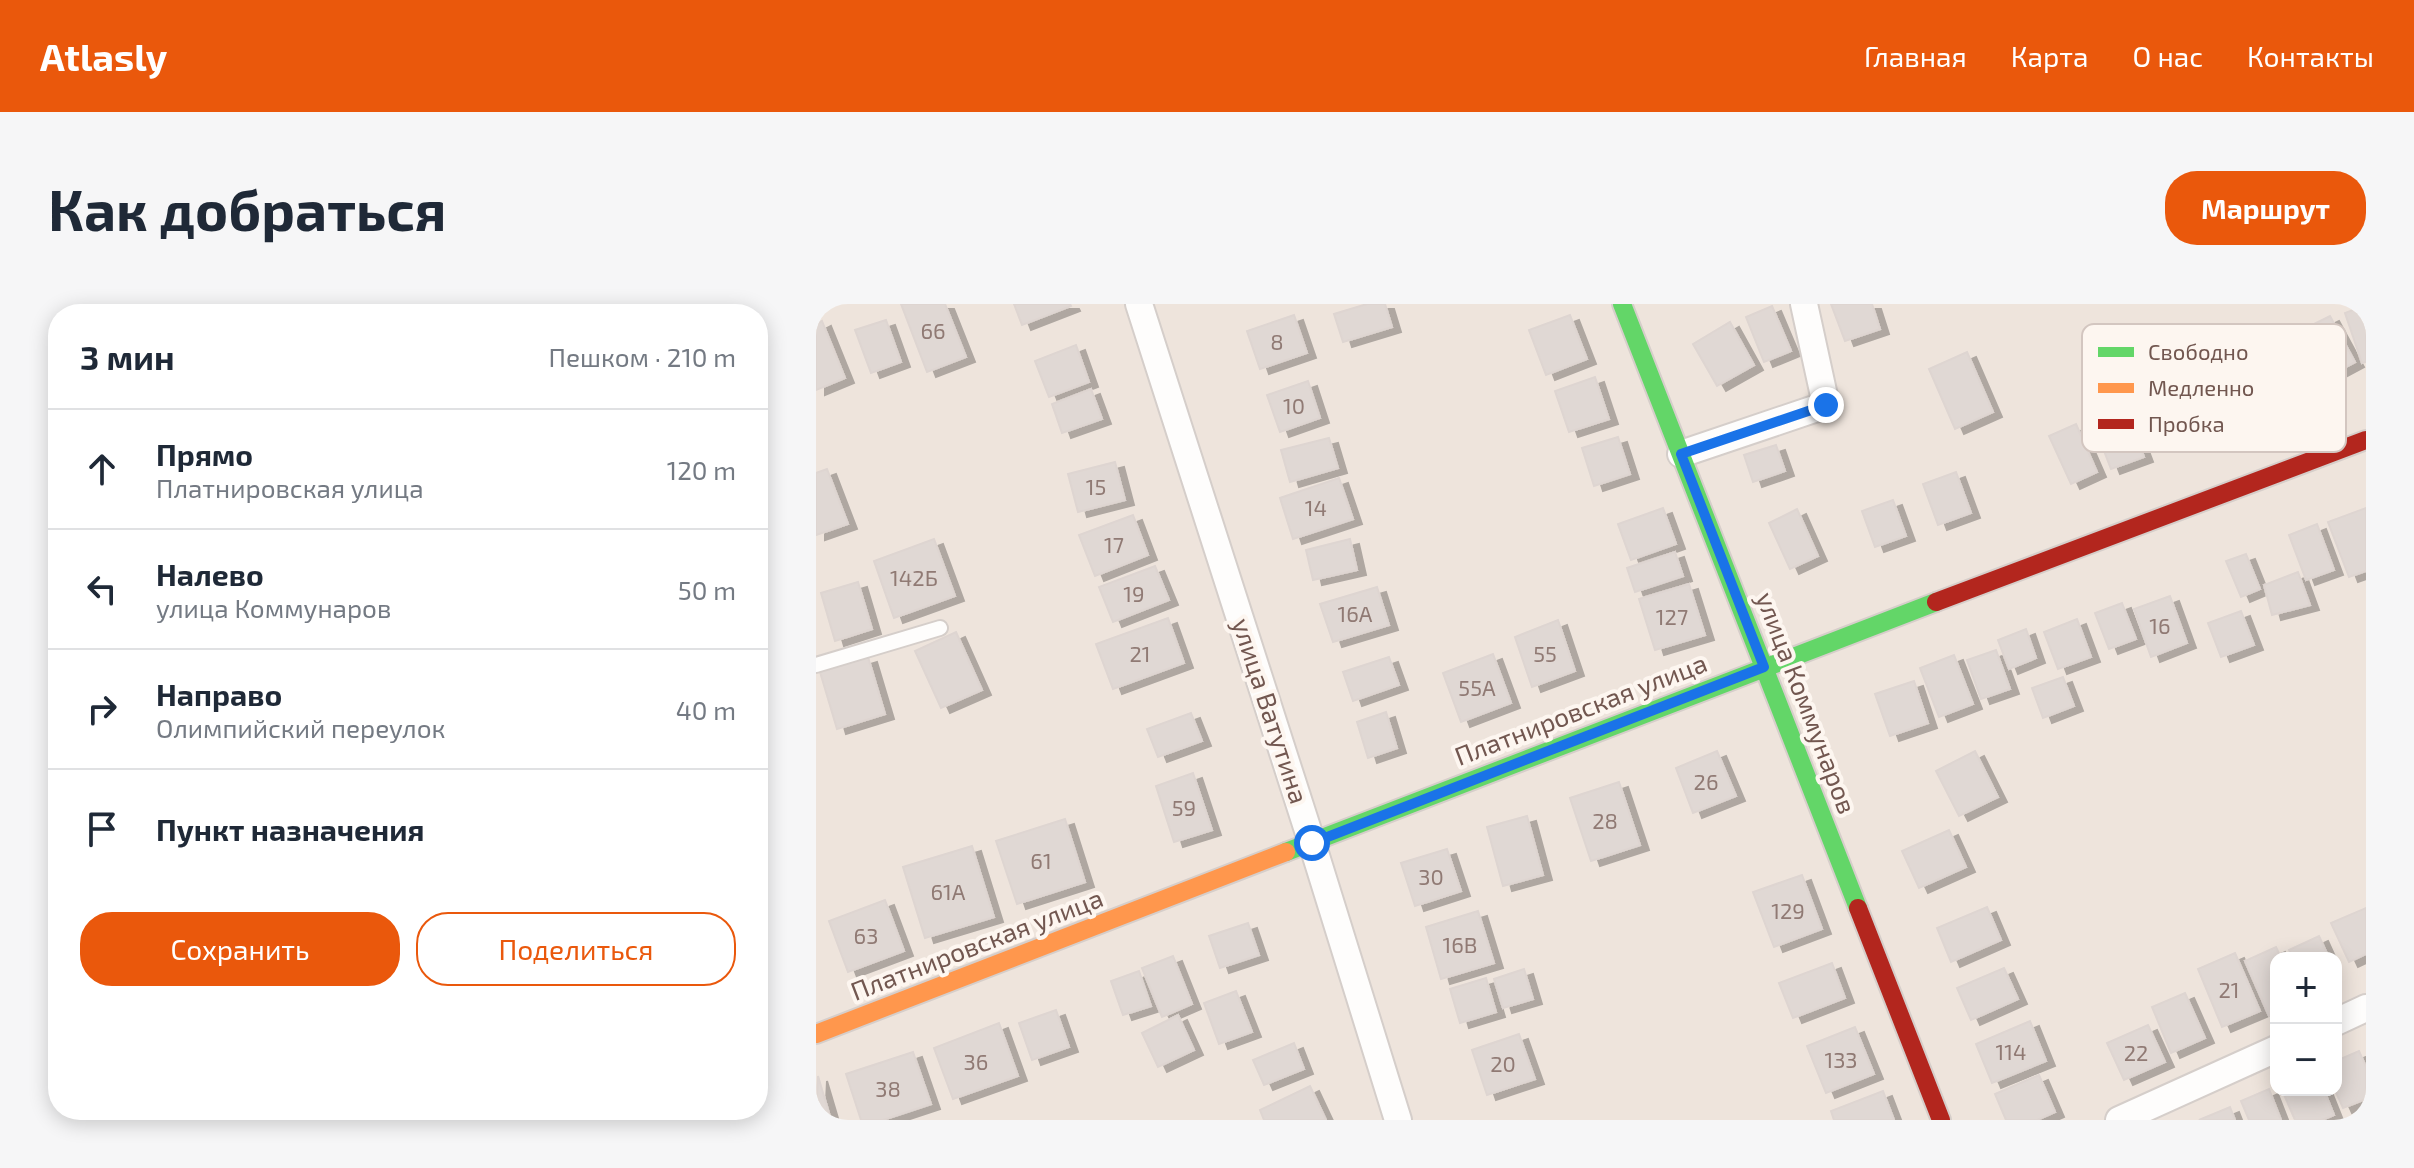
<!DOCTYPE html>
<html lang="ru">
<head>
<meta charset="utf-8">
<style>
	:root { --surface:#fff; --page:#f6f6f7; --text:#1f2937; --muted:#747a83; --line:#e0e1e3; --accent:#ea580c }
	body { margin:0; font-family:"Exo 2",sans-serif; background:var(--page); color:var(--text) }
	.controls { position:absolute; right:24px; bottom:24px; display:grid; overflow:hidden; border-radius:16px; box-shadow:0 4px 20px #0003 }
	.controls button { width:72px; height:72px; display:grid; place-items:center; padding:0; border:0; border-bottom:2px solid var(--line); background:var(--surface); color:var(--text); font:40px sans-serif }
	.stop { position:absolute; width:24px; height:24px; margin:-18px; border:6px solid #1a73e8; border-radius:50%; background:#fff }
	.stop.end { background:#1a73e8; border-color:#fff; box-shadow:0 2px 8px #0008 }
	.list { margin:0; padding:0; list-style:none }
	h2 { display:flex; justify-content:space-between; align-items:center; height:104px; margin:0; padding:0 32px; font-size:34px }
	h2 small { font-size:26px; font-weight:400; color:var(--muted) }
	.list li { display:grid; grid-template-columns:52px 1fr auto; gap:24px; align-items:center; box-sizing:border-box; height:120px; padding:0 32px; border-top:2px solid var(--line) }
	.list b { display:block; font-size:30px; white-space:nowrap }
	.list p { margin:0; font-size:26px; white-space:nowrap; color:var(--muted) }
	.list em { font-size:26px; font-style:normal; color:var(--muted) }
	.actions { display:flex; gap:16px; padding:24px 32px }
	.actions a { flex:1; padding:18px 0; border:2px solid var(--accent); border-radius:32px; text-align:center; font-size:28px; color:var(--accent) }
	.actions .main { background:var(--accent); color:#fff }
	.icon { flex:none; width:44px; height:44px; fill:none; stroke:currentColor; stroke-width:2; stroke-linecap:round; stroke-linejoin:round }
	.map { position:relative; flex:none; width:1550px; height:816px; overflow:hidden; border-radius:32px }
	header { display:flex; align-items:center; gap:48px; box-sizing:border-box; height:112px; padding:0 40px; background:var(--accent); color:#fff }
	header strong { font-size:38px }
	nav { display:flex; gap:44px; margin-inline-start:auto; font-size:28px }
	.intro { display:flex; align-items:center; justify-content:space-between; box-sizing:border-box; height:192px; padding:0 48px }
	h1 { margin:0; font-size:56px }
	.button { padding:20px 36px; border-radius:32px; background:var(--accent); color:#fff; font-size:28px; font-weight:700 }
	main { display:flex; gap:48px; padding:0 48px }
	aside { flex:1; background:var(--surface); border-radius:32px; box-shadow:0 4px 20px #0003 }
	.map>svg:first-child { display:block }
	.residential { fill:#eee4dc; fill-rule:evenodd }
	.building { fill:#e0d8d4; stroke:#ded5d1; stroke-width:2; filter:url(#shadow) }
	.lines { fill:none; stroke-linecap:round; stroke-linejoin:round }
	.lane-casing { stroke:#d5ceca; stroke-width:18 }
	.street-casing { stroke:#d5ceca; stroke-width:30 }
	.fast-casing { stroke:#d6ceca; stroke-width:22 }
	.slow-casing { stroke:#d6ceca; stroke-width:22 }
	.jam-casing { stroke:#d6ceca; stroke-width:22 }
	.lane { stroke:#fefdfc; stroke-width:14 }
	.street { stroke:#fefdfc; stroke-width:26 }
	.fast { stroke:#63d668; stroke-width:18 }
	.slow { stroke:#ff974d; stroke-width:18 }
	.jam { stroke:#b3261e; stroke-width:18 }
	.route { stroke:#1a73e8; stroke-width:10 }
	.labels { text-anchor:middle; stroke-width:8; stroke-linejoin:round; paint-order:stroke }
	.number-label { font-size:22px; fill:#907a74 }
	.street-label { font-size:26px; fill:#725750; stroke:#fdf6f0 }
	.key { fill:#fdf6f0; stroke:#d3c6c0; stroke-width:2 }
	.key-label { font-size:22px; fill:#725750 }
</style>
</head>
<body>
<header>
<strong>Atlasly</strong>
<nav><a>Главная</a><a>Карта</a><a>О нас</a><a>Контакты</a></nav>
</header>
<div class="intro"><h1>Как добраться</h1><a class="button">Маршрут</a></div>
<main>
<aside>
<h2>3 мин<small>Пешком · 210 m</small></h2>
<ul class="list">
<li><svg class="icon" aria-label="ahead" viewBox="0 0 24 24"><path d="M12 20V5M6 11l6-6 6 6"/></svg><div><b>Прямо</b><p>Платнировская улица</p></div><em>120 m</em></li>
<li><svg class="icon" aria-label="left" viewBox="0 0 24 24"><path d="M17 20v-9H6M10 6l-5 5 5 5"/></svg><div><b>Налево</b><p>улица Коммунаров</p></div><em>50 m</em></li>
<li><svg class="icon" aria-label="right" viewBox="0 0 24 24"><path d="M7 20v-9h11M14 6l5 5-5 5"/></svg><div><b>Направо</b><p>Олимпийский переулок</p></div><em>40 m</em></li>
<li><svg class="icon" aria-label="arrive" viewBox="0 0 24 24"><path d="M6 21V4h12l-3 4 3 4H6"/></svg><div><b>Пункт назначения</b></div></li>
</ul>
<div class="actions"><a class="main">Сохранить</a><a>Поделиться</a></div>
</aside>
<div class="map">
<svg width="1550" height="816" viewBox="0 0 1550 816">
	<defs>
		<filter id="shadow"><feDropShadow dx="9" dy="5" stdDeviation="0" flood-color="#0004"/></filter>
	</defs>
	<rect width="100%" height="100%" fill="#f6f2ee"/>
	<!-- residential -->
	<path class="residential" d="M0,0H1550V816H0ZM1460,654H1520V786H1460Z"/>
	<!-- building -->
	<g class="building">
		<path d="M85,0H129L150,53L111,68Z"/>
		<path d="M198,0H254L255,2L206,21Z"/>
		<path d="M551,0H569L576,23L527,38L518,10Z"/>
		<path d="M1015,0H1056L1064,25L1029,37Z"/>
		<path d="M1550,1V58L1546,59L1529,9Z"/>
		<path d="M956,2L975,47L948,58L930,13Z"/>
		<path d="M478,11L491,49L444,65L431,27Z"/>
		<path d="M754,11L771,55L730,71L713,26Z"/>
		<path d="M1514,12L1539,58L1517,70L1492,23Z"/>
		<path d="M70,16L85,58L55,69L39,26Z"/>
		<path d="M6,17L29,74L0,86V20Z"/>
		<path d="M914,18L938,61L901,82L877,40Z"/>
		<path d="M260,41L273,78L233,93L219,57Z"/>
		<path d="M1151,48L1177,108L1139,125L1113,65Z"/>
		<path d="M779,73L793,115L753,128L739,87Z"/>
		<path d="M492,77L504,114L464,128L451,91Z"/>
		<path d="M275,85L286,115L246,129L236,100Z"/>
		<path d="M1311,108L1328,153L1295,165L1278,121Z"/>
		<path d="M1260,120L1281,168L1255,180L1233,132Z"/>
		<path d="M802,133L814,170L778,182L766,144Z"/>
		<path d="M513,134L522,164L474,178L465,146Z"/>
		<path d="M960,141L969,167L937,178L928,151Z"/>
		<path d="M299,158L309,196L262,208L252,170Z"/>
		<path d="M11,165L32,220L0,231V169Z"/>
		<path d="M1140,168L1155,209L1122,221L1107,180Z"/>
		<path d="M523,174L537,215L477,235L464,194Z"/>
		<path d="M1077,196L1090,232L1059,243L1046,207Z"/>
		<path d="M847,204L860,240L815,256L802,220Z"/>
		<path d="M1550,204V267L1533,273L1512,218Z"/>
		<path d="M981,205L1002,252L974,265L953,219Z"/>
		<path d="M317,211L332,251L279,272L263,231Z"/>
		<path d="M1501,220L1518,266L1490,276L1473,231Z"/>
		<path d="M118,235L139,292L78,314L58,257Z"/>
		<path d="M534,235L541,266L497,276L490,246Z"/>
		<path d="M859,248L867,272L819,288L811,264Z"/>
		<path d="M1430,250L1444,285L1425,293L1410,257Z"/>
		<path d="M339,262L353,296L297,318L283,283Z"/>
		<path d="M1482,268L1494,301L1456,311L1448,281Z"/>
		<path d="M42,278L56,325L19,337L5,289Z"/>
		<path d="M873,280L889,331L839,346L823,295Z"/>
		<path d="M561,283L573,321L517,338L504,300Z"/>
		<path d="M1354,292L1371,339L1335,353L1318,305Z"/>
		<path d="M1306,299L1320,335L1293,345L1279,309Z"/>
		<path d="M1425,307L1438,341L1405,353L1392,319Z"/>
		<path d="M352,314L368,359L297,385L280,340Z"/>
		<path d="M1261,315L1275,353L1242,365L1228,328Z"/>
		<path d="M742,316L759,367L716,383L699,333Z"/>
		<path d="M1210,325L1220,354L1193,365L1182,336Z"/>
		<path d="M140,328L166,386L125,404L99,347Z"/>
		<path d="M1180,346L1194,385L1165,395L1151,356Z"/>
		<path d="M677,350L695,399L645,418L627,369Z"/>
		<path d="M1138,351L1157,400L1123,413L1104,364Z"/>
		<path d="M52,353L69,410L21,425L4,368Z"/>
		<path d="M573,353L583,381L537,397L527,368Z"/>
		<path d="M1247,373L1258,402L1227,414L1216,384Z"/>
		<path d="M1098,377L1112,419L1074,432L1059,390Z"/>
		<path d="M570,408L581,444L552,454L541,418Z"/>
		<path d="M375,409L386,437L342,453L331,425Z"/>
		<path d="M901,447L920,492L877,509L860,464Z"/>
		<path d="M1159,447L1182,493L1143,512L1120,467Z"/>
		<path d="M377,469L396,526L358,538L340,482Z"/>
		<path d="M803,478L824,541L775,557L754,494Z"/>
		<path d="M711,512L727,571L687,582L671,523Z"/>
		<path d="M249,515L269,578L201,600L180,537Z"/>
		<path d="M1133,526L1150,563L1103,584L1086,547Z"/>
		<path d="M156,542L178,613L109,634L87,563Z"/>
		<path d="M631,545L645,587L599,602L585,559Z"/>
		<path d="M986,571L1006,625L958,643L937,588Z"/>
		<path d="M69,596L88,647L32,668L13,617Z"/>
		<path d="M1171,603L1185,636L1135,658L1121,624Z"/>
		<path d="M1550,604V650L1533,658L1515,619Z"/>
		<path d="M662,607L678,659L625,675L610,623Z"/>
		<path d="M432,619L443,651L404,664L393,632Z"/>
		<path d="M1503,632L1513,654H1477L1473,646Z"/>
		<path d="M1460,643L1465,654H1460V709L1453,712L1429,657Z"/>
		<path d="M1419,649L1444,707L1406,723L1382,665Z"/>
		<path d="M357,652L376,700L346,713L326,664Z"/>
		<path d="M1016,659L1029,694L977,714L963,679Z"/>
		<path d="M1188,664L1202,695L1155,716L1141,684Z"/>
		<path d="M708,665L717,695L687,704L678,675Z"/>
		<path d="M323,667L335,702L307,711L295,677Z"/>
		<path d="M670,674L680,708L644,719L634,685Z"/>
		<path d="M420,687L436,728L403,740L388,699Z"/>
		<path d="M1369,689L1389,734L1355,749L1336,703Z"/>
		<path d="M240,706L253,743L216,756L203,719Z"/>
		<path d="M362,711L378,746L342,763L326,729Z"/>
		<path d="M1214,717L1230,757L1176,779L1160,740Z"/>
		<path d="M183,719L202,772L137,795L118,744Z"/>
		<path d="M1332,721L1349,758L1308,776L1291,739Z"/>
		<path d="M1039,723L1058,770L1010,789L991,742Z"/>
		<path d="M703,730L719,775L671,791L656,746Z"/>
		<path d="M478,739L488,765L448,781L437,756Z"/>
		<path d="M1543,747L1550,763V795L1527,804L1519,786L1520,757Z"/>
		<path d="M97,748L115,800L67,816H45L30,770Z"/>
		<path d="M1223,771L1239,808L1221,816H1190L1179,790Z"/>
		<path d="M2,772L15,816H0Z"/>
		<path d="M494,782L510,816H448L444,806Z"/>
		<path d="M1453,785L1465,816H1433L1425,797Z"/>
		<path d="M1466,786H1508L1518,811L1506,816H1479Z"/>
		<path d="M1067,787L1078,816H1018L1015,807Z"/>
		<path d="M1414,803L1419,816H1383Z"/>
	</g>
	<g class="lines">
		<defs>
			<path id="lane" d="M0,361L124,324"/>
			<g id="street">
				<path d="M323,0L496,539L582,816"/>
				<path d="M865,150L1010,101L988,0"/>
				<path d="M1520,718L1550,704"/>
				<path d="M1303,816L1460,745"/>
			</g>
			<g id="fast">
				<path d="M806,0L1042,604"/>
				<path d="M470,548L1120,298"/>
			</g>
			<path id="slow" d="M0,730L470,548"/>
			<g id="jam">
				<path d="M1120,298L1550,136"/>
				<path d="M1042,604L1125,816"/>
			</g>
		</defs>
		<!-- lane casing -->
		<use href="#lane" class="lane-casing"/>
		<!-- street casing -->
		<use href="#street" class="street-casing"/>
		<!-- fast casing -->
		<use href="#fast" class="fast-casing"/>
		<!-- slow casing -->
		<use href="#slow" class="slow-casing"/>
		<!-- jam casing -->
		<use href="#jam" class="jam-casing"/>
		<!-- lane -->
		<use href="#lane" class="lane"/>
		<!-- street -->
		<use href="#street" class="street"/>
		<!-- fast -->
		<use href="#fast" class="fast"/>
		<!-- slow -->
		<use href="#slow" class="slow"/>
		<!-- jam -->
		<use href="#jam" class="jam"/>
	</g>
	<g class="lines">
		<!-- route -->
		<path class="route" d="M496,539L948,363L865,150L1010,101"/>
	</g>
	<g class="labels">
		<!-- number labels -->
		<g class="number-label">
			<text x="117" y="35">66</text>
			<text x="461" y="46">8</text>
			<text x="478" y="110">10</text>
			<text x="280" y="191">15</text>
			<text x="500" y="212">14</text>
			<text x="298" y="249">17</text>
			<text x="98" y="282">142Б</text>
			<text x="318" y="298">19</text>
			<text x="539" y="318">16А</text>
			<text x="856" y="321">127</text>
			<text x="1344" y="330">16</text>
			<text x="324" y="358">21</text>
			<text x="729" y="358">55</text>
			<text x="661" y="392">55А</text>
			<text x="890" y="486">26</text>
			<text x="368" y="512">59</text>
			<text x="789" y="525">28</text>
			<text x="225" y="565">61</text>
			<text x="615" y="581">30</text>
			<text x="132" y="596">61А</text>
			<text x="972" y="615">129</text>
			<text x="50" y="640">63</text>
			<text x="644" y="649">16В</text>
			<text x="1413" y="694">21</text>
			<text x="1195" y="756">114</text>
			<text x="1320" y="757">22</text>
			<text x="1025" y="764">133</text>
			<text x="160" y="766">36</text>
			<text x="687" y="768">20</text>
			<text x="72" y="793">38</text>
		</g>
		<!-- street labels -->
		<g class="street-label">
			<text transform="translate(990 399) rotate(69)" y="9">улица Коммунаров</text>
			<text transform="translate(765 406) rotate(-21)" y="9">Платнировская улица</text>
			<text transform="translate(454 407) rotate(72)" y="9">улица Ватутина</text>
			<text transform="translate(161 641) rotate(-21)" y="9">Платнировская улица</text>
		</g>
	</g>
	<!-- legend -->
	<rect x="1266" y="20" width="264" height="128" rx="12" class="key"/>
	<rect x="1282" y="43" width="36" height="10" fill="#63d668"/>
	<rect x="1282" y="79" width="36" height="10" fill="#ff974d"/>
	<rect x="1282" y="115" width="36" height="10" fill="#b3261e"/>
	<g class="key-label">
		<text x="1332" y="56">Свободно</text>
		<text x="1332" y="92">Медленно</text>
		<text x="1332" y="128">Пробка</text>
	</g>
</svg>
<div class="controls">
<button>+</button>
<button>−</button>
</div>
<div class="stop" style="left:496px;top:539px"></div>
<div class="stop end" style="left:1010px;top:101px"></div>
</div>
</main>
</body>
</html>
